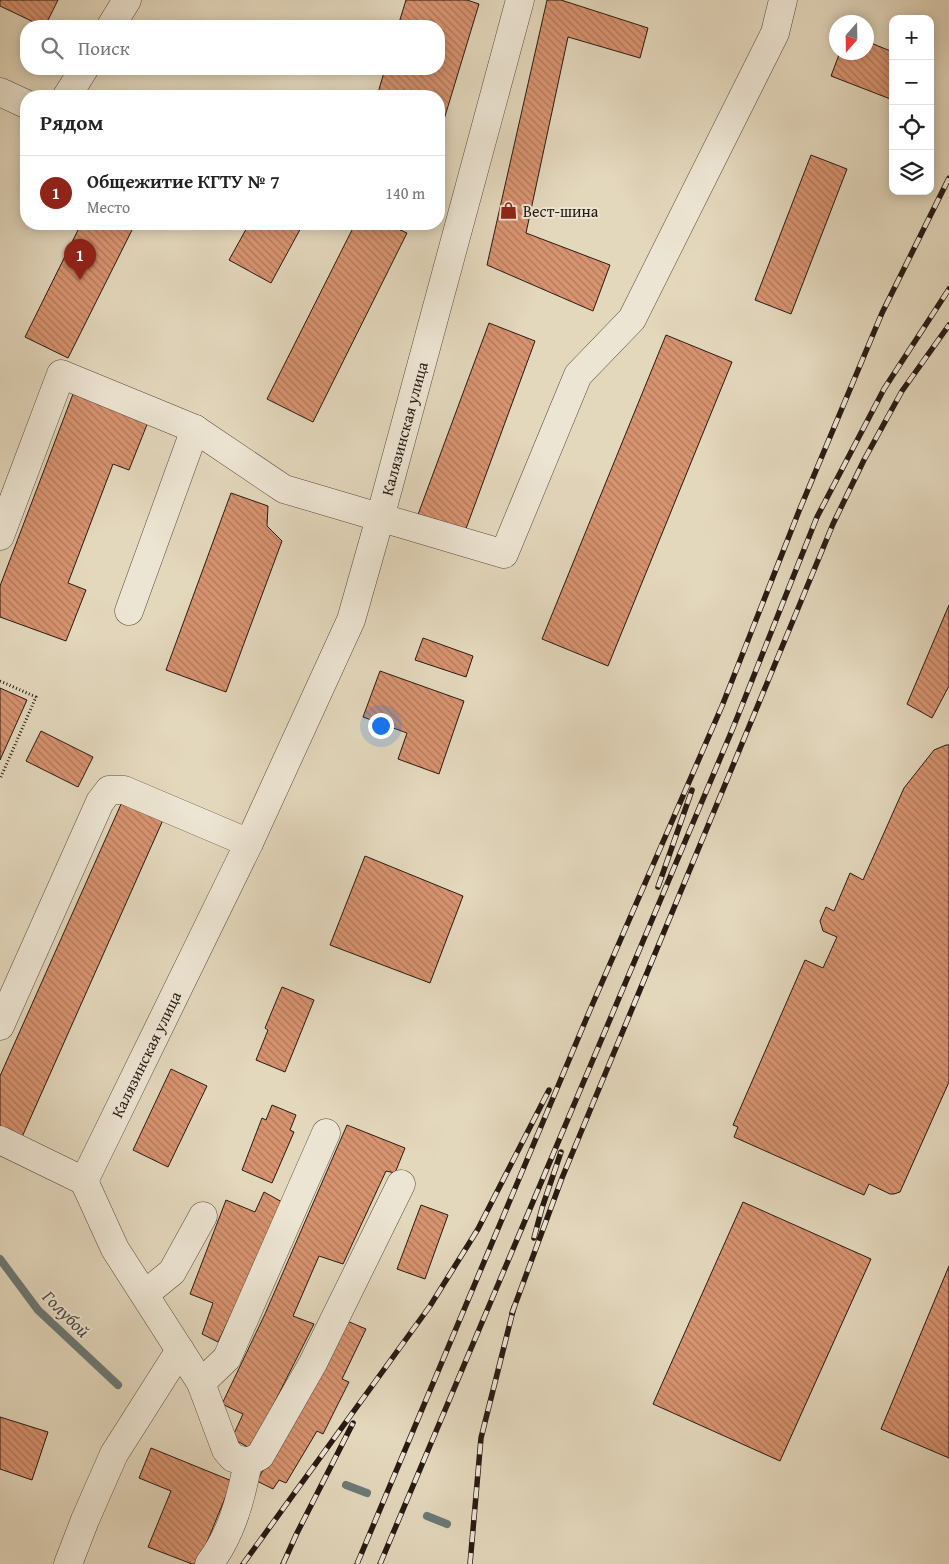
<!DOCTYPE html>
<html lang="ru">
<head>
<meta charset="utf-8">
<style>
	:root { --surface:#fff; --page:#f2f2f2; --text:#222; --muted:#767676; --line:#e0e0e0; --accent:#8f2418 }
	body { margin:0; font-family:"Gentium Book Plus",serif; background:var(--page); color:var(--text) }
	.controls { position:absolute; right:15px; top:15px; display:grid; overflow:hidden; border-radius:10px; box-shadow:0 2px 12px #0003 }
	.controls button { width:45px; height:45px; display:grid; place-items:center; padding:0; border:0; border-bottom:1px solid var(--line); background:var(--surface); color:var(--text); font:25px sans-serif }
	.compass { position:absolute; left:829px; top:15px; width:45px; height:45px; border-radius:50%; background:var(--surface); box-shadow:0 2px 12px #0003; rotate:200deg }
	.you { position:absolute; left:380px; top:725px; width:18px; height:18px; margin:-12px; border:4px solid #fff; border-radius:50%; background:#1a73e8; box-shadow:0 0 0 8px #1a73e833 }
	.badge { display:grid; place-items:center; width:32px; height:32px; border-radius:50%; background:var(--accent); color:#fff; font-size:16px; font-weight:700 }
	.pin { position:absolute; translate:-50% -41px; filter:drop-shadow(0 1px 2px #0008) }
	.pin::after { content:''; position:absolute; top:26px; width:18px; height:15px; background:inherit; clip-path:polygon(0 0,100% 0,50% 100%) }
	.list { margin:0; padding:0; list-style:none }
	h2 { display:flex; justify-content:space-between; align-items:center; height:65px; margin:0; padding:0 20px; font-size:21px }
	h2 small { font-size:16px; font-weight:400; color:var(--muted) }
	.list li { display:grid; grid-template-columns:32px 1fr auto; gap:15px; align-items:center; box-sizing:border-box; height:75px; padding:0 20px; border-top:1px solid var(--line) }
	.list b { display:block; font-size:19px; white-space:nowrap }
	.list p { margin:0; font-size:16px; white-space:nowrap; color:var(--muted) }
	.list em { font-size:16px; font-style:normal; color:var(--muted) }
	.icon { flex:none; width:28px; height:28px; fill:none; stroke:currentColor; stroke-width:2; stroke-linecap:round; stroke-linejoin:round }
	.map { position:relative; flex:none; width:949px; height:1564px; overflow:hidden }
	.search { position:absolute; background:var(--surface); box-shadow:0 2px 12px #0003; left:20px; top:20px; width:425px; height:55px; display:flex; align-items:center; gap:12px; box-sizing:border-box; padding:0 18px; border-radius:20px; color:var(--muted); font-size:19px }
	.panel { position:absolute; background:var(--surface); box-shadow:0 2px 12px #0003; left:20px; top:90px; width:425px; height:140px; border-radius:20px }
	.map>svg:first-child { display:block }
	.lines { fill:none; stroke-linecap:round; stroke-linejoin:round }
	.stream { stroke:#6b7976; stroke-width:8 }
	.building { fill:url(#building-back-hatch); stroke:#281a13 }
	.minor-casing { stroke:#57493d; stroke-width:29 }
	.path { stroke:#281a13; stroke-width:3; stroke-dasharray:1 2.5; stroke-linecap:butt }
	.minor { stroke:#ede5d3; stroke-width:28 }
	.rail-casing { stroke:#281a13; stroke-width:5.5 }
	.rail { stroke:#ede5d3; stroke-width:4; stroke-dasharray:11; stroke-linecap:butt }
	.labels { text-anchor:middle; stroke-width:4; stroke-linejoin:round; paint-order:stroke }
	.poi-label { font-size:16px; fill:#281a13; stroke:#ede5d3; text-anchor:start }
	.street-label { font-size:16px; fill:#281a13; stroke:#ede5d3 }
	.water-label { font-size:18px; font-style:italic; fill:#494945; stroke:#ede5d3 }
</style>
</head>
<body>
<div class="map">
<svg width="949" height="1564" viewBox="0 0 949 1564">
	<defs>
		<pattern id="building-back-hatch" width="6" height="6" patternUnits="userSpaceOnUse" patternTransform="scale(1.25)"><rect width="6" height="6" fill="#d89370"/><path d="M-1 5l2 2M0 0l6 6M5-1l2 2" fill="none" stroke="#af775b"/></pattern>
	</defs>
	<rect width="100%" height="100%" fill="#e3d7bc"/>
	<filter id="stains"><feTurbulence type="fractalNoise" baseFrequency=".004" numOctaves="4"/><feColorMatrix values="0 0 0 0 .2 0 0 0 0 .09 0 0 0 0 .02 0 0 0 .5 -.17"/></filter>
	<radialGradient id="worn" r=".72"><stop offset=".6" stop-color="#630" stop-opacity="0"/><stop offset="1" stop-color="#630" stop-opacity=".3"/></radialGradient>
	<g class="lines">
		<!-- stream -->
		<g class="stream">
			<path d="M0,1259L38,1310L118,1385"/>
			<path d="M346,1485L367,1493"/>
			<path d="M427,1516L447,1524"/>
		</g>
	</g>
	<!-- building -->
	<g class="building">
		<path d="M0,0H58L45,26H42L0,6Z"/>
		<path d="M406,0H467L479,4L439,136V96H377L385,69H439V26H398Z"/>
		<path d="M547,0H561L648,28L640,58L568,37L526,233L610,265L593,311L487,265Z"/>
		<path d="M866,41L893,52V100L831,76L840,52H866Z"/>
		<path d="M811,155L847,169L791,314L755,300Z"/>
		<path d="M81,224H135L68,358L25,337Z"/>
		<path d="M249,224H303L271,283L229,260Z"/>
		<path d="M355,224H387L407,233L313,422L267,399Z"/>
		<path d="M489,323L535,341L460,545L413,528Z"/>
		<path d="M666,335L732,362L608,666L542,639Z"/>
		<path d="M73,394L148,422L129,470L113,464L68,583L86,590L66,641L0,617V586Z"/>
		<path d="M231,493L268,506L267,526L282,541L226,692L166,670Z"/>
		<path d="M949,605V686L932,718L907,704Z"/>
		<path d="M423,638L473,656L466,677L415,660Z"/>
		<path d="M380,671L464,701L439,774L398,759L407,733L363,717Z"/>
		<path d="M0,688L27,700L0,760Z"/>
		<path d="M41,731L93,757L78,787L26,761Z"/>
		<path d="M946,745H949V1082L900,1192L894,1194H890L869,1184L864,1195L734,1137L738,1127L733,1125L805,960L823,968L837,937L823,931L820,921L826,907L834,911L850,873L863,880L904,788L934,750Z"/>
		<path d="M122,802L163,820L22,1137L0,1127V1076Z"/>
		<path d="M365,856L463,896L430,983L330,945Z"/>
		<path d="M282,987L314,1000L285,1072L256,1060L268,1030L265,1028Z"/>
		<path d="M171,1069L207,1086L168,1167L133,1150Z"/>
		<path d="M272,1105L296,1115L290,1130L294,1132L272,1183L242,1170L262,1118L266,1120Z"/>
		<path d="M347,1125L405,1148L395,1173L386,1171L343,1264L319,1256L293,1316L314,1324L251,1449L232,1438L243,1414L222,1404L265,1314Z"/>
		<path d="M264,1192L284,1203L218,1342L202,1334L213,1303L190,1294L226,1200L255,1212Z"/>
		<path d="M743,1202L871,1259L780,1461L653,1404Z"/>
		<path d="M421,1205L448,1215L425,1279L397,1269Z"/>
		<path d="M949,1266V1458L881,1429Z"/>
		<path d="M347,1321L366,1329L342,1379L349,1382L323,1434L317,1431L286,1483L279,1480L273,1489L257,1481Z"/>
		<path d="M0,1417L48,1432L32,1480L0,1469Z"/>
		<path d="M151,1448L232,1481L198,1564H192L148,1547L171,1491L139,1478Z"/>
	</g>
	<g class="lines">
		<defs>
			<g id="minor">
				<path d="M111,26L127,0"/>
				<path d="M0,92L26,104"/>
				<path d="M67,96L84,69"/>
				<path d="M0,536L61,374L195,429L284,489L504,554L578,375L632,319L775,33L783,0"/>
				<path d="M129,611L195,429"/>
				<path d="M0,1026L100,802L109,790H124L249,843"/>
				<path d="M0,1140L84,1181"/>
				<path id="s1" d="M84,1181L249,843L351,620L380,518L520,0"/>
				<path d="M84,1181L115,1249L201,1383L226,1450L233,1458L248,1462L260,1456L313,1363L401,1184"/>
				<path d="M145,1294L172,1272L203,1216"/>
				<path d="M201,1383L227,1358L326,1133"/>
				<path d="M68,1564L85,1520L114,1454L180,1350"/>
				<path d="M209,1564C232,1534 241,1498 248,1462"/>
			</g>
		</defs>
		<!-- minor casing -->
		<use href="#minor" class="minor-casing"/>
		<!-- path -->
		<path class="path" d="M0,681L36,697L0,779"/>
		<!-- minor -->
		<use href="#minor" class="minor"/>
		<defs>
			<g id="rail">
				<path d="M658,887L692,790"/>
				<path d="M534,1238L542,1208L561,1152"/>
				<path d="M512,1313L562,1178L833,524L864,460L902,391L949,325"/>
				<path d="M243,1564L430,1306L478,1229L549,1090"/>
				<path d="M283,1564L297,1533L353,1423"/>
				<path d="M357,1564L590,1010L722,706L799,511L882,313L949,178"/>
				<path d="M380,1564L733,728L817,517L884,389L949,289"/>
				<path d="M470,1564L481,1438L514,1307"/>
			</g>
		</defs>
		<!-- rail casing -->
		<use href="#rail" class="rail-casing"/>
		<!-- rail -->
		<use href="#rail" class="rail"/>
	</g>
	<!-- icons -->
	<defs>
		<symbol id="shop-bare" viewBox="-9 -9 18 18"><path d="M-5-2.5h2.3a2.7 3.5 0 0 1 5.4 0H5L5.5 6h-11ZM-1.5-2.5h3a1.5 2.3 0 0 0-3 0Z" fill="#8f2418" stroke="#ede5d3" stroke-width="2.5" paint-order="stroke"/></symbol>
	</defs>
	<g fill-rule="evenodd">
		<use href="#shop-bare" x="496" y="198" width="25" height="25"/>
	</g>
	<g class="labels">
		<!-- poi labels -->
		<g class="poi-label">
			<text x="523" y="217">Вест-шина</text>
		</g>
		<!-- street labels -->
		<g class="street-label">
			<text dy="6" stroke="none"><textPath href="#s1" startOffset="820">Калязинская улица</textPath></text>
			<text dy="6" stroke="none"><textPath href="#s1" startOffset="141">Калязинская улица</textPath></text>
		</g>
		<!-- water labels -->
		<g class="water-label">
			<text transform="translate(66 1314) rotate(45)" y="6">Голубой</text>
		</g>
	</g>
	<rect width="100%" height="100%" filter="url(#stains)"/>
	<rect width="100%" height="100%" fill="url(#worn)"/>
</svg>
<div class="controls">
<button>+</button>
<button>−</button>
<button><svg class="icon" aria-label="locate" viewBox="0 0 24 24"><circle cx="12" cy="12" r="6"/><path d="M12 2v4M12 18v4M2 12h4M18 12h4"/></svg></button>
<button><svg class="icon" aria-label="layers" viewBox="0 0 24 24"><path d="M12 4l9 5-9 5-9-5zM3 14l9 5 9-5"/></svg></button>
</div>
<svg class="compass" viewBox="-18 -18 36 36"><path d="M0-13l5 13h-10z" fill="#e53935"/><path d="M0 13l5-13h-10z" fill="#767676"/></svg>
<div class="you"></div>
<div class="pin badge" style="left:80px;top:280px">1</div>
<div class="search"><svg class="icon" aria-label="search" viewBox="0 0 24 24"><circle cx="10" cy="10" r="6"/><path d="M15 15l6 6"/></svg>Поиск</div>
<section class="panel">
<h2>Рядом<small></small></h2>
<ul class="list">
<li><span class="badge">1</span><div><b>Общежитие КГТУ № 7</b><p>Место</p></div><em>140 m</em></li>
</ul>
</section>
</div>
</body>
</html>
